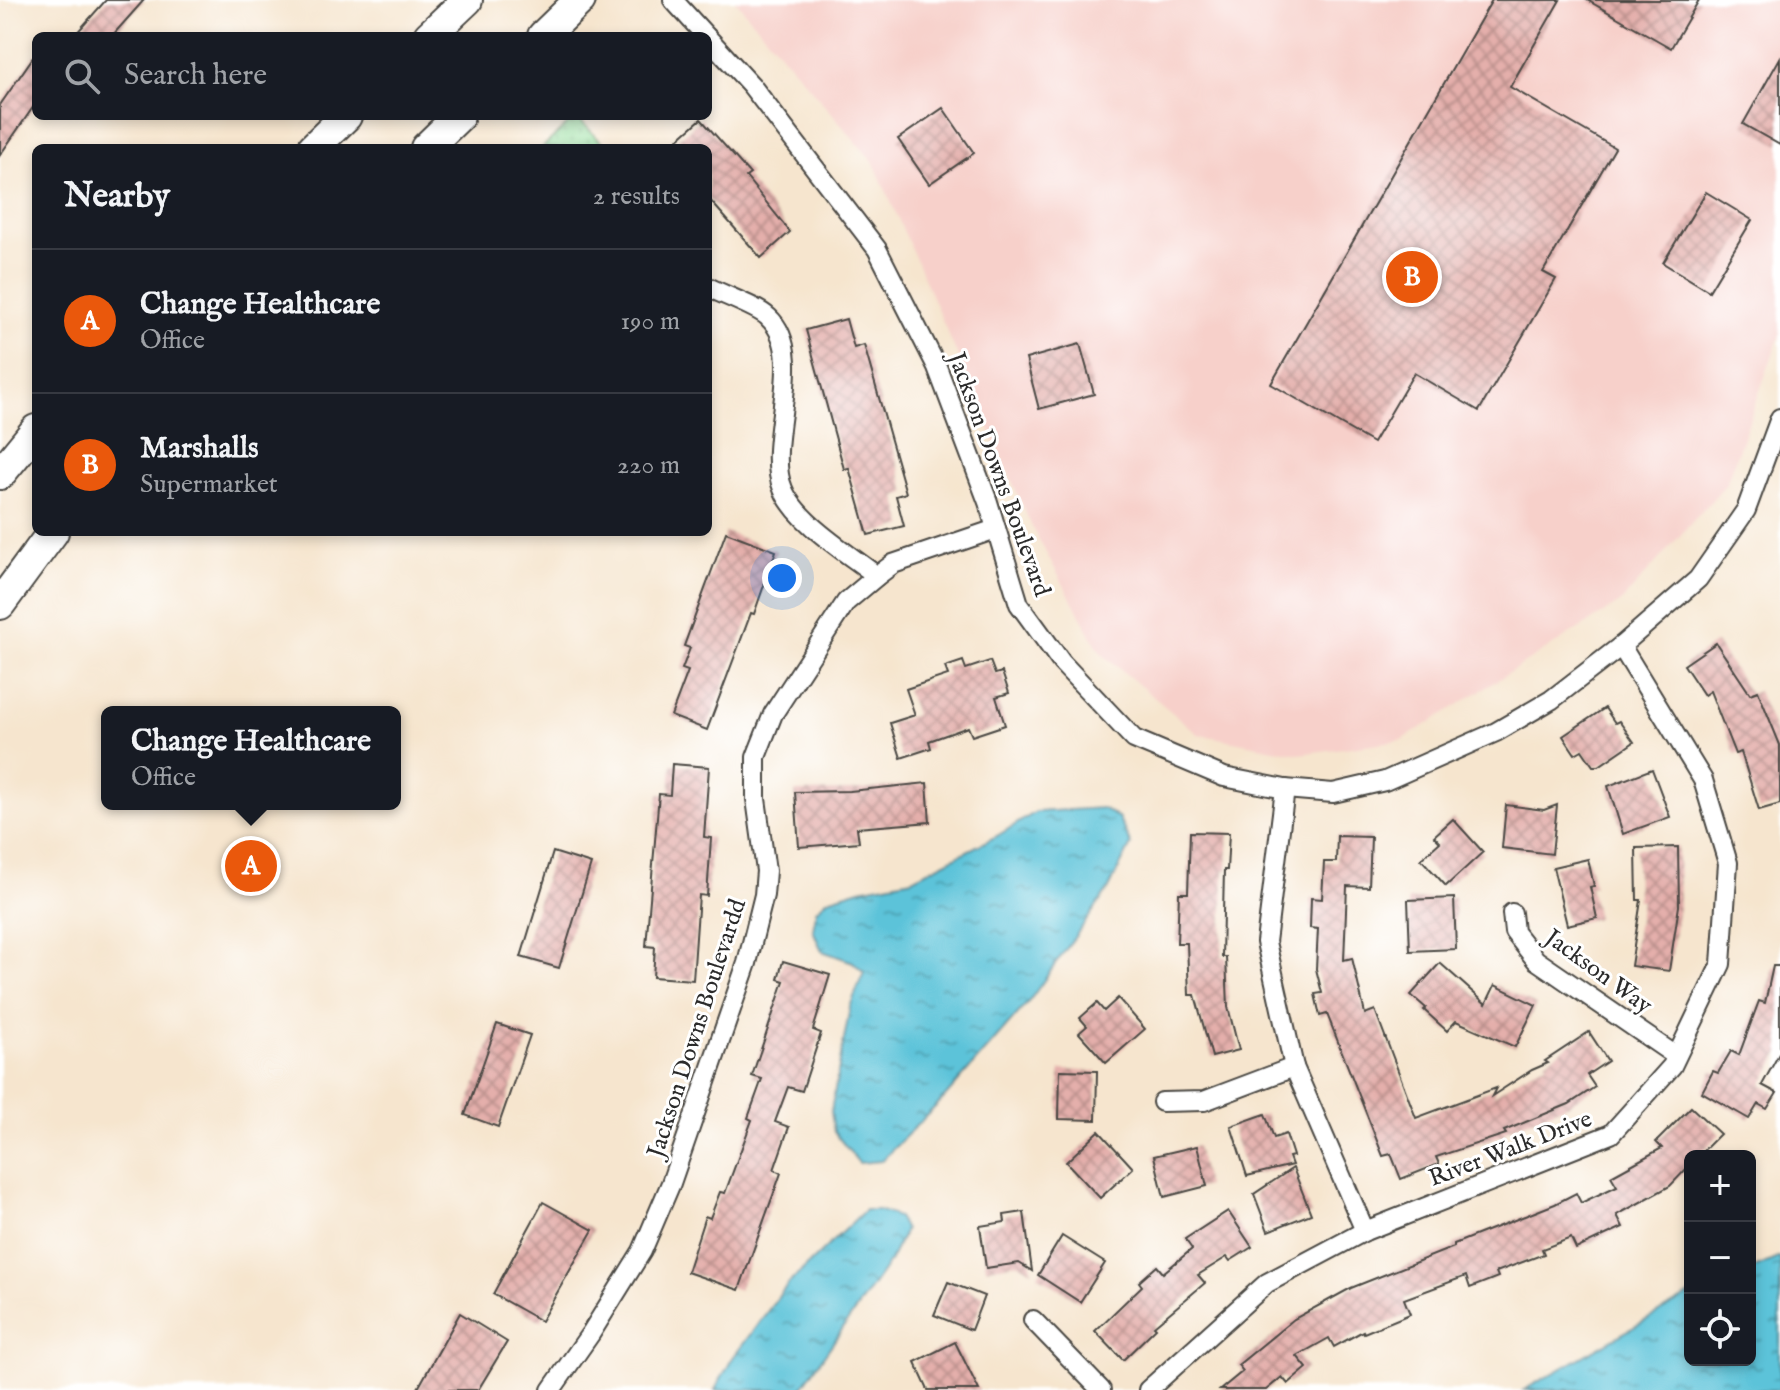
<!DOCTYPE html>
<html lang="en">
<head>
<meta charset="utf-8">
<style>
	:root { --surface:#171b24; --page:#20242c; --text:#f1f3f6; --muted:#9ea1a6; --line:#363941; --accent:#ea580c }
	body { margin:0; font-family:"IM FELL English",serif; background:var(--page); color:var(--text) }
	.controls { position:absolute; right:24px; bottom:24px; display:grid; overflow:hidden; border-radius:12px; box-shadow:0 4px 12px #0003 }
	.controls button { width:72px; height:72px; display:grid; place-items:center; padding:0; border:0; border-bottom:2px solid var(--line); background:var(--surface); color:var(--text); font:40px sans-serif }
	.you { position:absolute; left:782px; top:578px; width:28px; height:28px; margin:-20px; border:6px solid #fff; border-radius:50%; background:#1a73e8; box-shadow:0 0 0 12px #1a73e833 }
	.badge { display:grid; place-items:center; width:52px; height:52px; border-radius:50%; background:var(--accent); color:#fff; font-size:26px; font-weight:700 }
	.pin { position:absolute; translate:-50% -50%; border:4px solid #fff; box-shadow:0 2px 8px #0006 }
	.popup { position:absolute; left:101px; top:706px; width:300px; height:104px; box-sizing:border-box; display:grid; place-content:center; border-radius:12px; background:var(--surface); filter:drop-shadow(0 2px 6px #0005); font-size:26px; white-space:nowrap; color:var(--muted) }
	.popup b { font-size:30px; color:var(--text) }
	.popup::after { content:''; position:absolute; left:50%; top:100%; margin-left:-16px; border:16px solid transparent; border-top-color:var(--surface) }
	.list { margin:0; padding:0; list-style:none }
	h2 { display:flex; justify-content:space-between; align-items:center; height:104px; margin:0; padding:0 32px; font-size:34px }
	h2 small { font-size:26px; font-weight:400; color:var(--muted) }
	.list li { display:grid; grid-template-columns:52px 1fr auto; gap:24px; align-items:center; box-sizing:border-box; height:144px; padding:0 32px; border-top:2px solid var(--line) }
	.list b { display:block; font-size:30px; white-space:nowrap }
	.list p { margin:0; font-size:26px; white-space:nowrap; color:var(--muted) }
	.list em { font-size:26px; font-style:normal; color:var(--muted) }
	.icon { flex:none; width:44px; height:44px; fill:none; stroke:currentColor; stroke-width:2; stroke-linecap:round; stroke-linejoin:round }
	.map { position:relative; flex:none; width:1780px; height:1390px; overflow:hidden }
	.search { position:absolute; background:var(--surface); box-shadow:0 4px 12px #0003; left:32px; top:32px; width:680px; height:88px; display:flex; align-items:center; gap:20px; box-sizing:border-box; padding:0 28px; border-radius:12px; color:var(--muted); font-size:30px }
	.panel { position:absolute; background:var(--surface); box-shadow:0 4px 12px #0003; left:32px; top:144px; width:680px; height:392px; border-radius:12px }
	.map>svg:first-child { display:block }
	.built { fill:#f7d0ca }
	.park { fill:url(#park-dots); stroke:#5e8462; stroke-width:2 }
	.water { fill:url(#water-ripples); stroke:#447782; stroke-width:2 }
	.building { fill:url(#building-cross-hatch) }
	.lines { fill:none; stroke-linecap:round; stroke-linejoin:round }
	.street-casing { stroke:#494743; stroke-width:22 }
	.primary-casing { stroke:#494743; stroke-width:34 }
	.street { stroke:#fff; stroke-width:18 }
	.primary { stroke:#fff; stroke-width:30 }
	.labels { text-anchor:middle; stroke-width:6; stroke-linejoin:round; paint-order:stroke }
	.street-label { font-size:24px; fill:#2b2b2b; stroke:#fff }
</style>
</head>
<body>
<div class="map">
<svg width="1780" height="1390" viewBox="0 0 1780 1390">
	<defs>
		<pattern id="park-dots" width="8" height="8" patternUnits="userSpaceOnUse" patternTransform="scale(2)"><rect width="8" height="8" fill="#91dc99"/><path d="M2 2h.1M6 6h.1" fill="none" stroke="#7dbd84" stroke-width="1.8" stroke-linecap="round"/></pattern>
		<pattern id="water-ripples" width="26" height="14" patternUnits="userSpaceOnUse" patternTransform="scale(2)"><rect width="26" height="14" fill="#5cc3d9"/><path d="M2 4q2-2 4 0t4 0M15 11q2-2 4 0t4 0" fill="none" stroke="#4c9fb0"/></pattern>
		<pattern id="building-cross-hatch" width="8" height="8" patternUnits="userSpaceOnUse" patternTransform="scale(2)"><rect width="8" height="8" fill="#e4afab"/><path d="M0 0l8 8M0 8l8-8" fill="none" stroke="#b98f8b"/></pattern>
	</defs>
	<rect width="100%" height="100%" fill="#fff"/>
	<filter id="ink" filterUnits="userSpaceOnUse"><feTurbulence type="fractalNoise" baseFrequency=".0125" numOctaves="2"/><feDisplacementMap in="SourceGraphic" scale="16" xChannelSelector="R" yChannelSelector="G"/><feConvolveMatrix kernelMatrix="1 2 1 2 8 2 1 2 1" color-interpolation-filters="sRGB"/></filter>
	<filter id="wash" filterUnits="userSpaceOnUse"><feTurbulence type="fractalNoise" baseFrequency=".006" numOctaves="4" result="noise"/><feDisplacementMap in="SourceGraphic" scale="32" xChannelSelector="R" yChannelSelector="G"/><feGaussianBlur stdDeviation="1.8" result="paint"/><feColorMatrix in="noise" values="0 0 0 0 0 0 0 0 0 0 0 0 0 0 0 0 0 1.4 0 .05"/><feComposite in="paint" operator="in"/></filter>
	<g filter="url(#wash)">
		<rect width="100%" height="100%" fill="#f6e5ce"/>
		<!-- built -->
		<path class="built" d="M735,0H1780V335L1726,484L1620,603L1402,740L1299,754L1198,734L1101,653L1031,525L874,163Z"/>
		<!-- park -->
		<path class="park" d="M576,116L607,148H542Z"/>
		<!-- water -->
		<g class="water">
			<path d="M1103,808L1119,819L1131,845L1108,890L1030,1000L945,1097L881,1161L859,1163L834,1132L831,1111L850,1007L864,972L853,962L822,951L813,930L816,910L828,899L860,889L912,879L997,836L1036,812Z"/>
			<path d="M865,1210H878L898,1217L905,1230L889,1262L800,1390H715L732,1359L788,1284Z"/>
			<path d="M1780,1257V1390H1524L1690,1295V1360H1750V1270Z"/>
		</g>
		<g id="blocks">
			<!-- building -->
			<g class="building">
				<path d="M106,0H144L112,36H74Z"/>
				<path d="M1492,0H1560L1510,87L1615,148L1543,272L1556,279L1479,411L1414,373L1373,443L1271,384Z"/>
				<path d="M1587,0H1699L1671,48Z"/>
				<path d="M36,53V103L0,155V105Z"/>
				<path d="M1780,58V145L1743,124Z"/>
				<path d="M943,108L974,153L929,184L898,139Z"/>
				<path d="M701,119L750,174L746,177L790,232L761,258L708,198V148H668Z"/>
				<path d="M1706,192L1752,220L1709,291L1663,263Z"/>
				<path d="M846,319L854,348L864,345L906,493L896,496L904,526L868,535L849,468L844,469L806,330Z"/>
				<path d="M1080,344L1094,394L1039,409L1026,359Z"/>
				<path d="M726,532L776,551L754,614L751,613L707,730L671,716L688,671L682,669L690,648L684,646Z"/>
				<path d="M1716,643L1750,694L1758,691L1780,745V804L1759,810L1741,752L1735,754L1710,691L1704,695L1684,665Z"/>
				<path d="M963,661L966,669L990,661L995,674L1002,672L1009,693L996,697L1005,725L972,736L968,727L929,741L931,748L901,758L890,723L915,715L906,689L948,675L945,667Z"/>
				<path d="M1605,708L1615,723L1619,721L1634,742L1599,766H1593L1582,750L1575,754L1563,736Z"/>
				<path d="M672,764L709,767L704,837L711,838L707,896L699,895L693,980L653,977L655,947L646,946L659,794L670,795Z"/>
				<path d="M1652,769L1670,817L1623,834L1608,786Z"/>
				<path d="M927,783L930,822L857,828L859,842L799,847L795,792L850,791Z"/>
				<path d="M1506,805L1544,810L1557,805L1552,854L1502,848Z"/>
				<path d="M1453,819L1483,852L1446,886L1421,859L1440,842L1434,836Z"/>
				<path d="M1190,832L1229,833L1227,870H1224L1222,957H1226L1228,1007L1239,1050L1212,1057L1195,995H1189L1187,943H1177L1179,893H1188Z"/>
				<path d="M1337,836L1371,837L1369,887L1347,886L1344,960L1352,958L1365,1014L1375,1010L1416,1118L1496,1088L1492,1096L1532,1070L1548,1063L1545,1061L1589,1032L1608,1061L1587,1075L1595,1087L1569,1104L1504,1131L1506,1134L1436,1157L1439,1164L1401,1179L1391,1154L1383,1156L1327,1014L1320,1016L1315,994L1322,993L1316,969L1318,929L1310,928L1311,898L1322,899L1324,862H1336Z"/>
				<path d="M1678,847L1679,906L1669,971L1631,966L1641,900H1637L1636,848Z"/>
				<path d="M553,852L591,864L559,968L521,957Z"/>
				<path d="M1588,859L1594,886L1590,887L1597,918L1567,925L1553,867Z"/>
				<path d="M1454,898L1456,949L1410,951L1408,900Z"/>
				<path d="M783,961L830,975L813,1030L821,1033L802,1091L788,1087L775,1122L789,1127L774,1170L781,1173L739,1290L687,1272L705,1216L710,1218L720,1192L725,1193L752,1120L748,1118L762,1079L752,1076L784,981L778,979Z"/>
				<path d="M1440,963L1486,1004L1495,985L1536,1005L1515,1047L1456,1021L1447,1031L1424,1010L1426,1008L1411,995Z"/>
				<path d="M1773,966H1780V1052L1762,1085L1777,1093L1767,1109L1758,1104L1749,1119L1702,1092L1713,1071L1718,1073L1731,1051L1739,1055L1759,1001L1765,1003Z"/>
				<path d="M1118,998L1145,1029L1106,1063L1079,1033L1087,1026L1080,1018L1097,1003L1104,1011Z"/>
				<path d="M497,1024L530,1035L498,1127L465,1115Z"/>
				<path d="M1060,1070L1097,1071L1096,1120L1059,1119Z"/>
				<path d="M1691,1107L1720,1134L1698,1156H1690V1165L1670,1186L1617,1215L1623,1227L1576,1249L1571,1238L1542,1249L1544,1254L1496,1272L1498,1277L1470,1288L1466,1276L1404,1299L1410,1314L1364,1333L1363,1331L1334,1347L1329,1338L1297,1356L1307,1368L1288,1384L1282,1377L1266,1390H1220L1243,1371L1238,1365L1294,1319L1351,1288L1454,1247V1244L1555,1204L1576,1193L1581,1203L1617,1186L1611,1176L1662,1148L1656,1142Z"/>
				<path d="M1265,1114L1274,1138L1286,1134L1293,1156L1289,1157L1292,1165L1247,1176L1231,1126Z"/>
				<path d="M1099,1131L1133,1168L1100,1198L1066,1162Z"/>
				<path d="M1197,1146L1207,1186L1164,1197L1154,1156Z"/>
				<path d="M1293,1168L1311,1214L1268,1231L1254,1194Z"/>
				<path d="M543,1202L593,1230L541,1321L493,1294Z"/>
				<path d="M1228,1211L1252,1247L1230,1261L1227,1257L1198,1275L1205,1283L1154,1326L1156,1328L1123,1360L1095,1331L1142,1286L1139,1282L1157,1266L1163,1273L1192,1249L1185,1239Z"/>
				<path d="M1024,1212L1032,1271L1019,1263L986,1268L980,1226L1005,1222L1004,1215Z"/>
				<path d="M1062,1236L1105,1263L1080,1302L1038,1275Z"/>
				<path d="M948,1282L984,1296L971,1330L934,1315Z"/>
				<path d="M460,1313L507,1342L478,1390H417Z"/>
				<path d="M955,1342L979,1390H928L915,1362Z"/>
			</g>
		</g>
	</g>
	<g filter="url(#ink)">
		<use href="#blocks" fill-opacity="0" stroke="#494743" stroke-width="2"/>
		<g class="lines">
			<defs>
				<g id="street">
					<path d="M673,0L706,36"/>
					<path d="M708,38L751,85L877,249L937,367L988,502L1019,604L1062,663L1134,739L1224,777L1285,789L1333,793L1385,781L1496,732L1551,700L1621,646L1698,579L1746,510L1780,418"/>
					<path d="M708,287C723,295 758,307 768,317C810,355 763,442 783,489C796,522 849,554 877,576"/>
					<path d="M1285,789L1266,942L1294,1067L1365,1231"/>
					<path d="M1512,913L1514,932L1536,960L1676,1056"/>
					<path d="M1162,1102L1204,1101L1294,1067"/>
					<path d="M1033,1320L1101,1390"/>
					<path d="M551,1390L591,1333L642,1251L671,1183L747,963L764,895L766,871L756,799V757L773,714L846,602L877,576L893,564L996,529"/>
					<path d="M1148,1390L1267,1283L1365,1231L1611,1134L1672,1066L1721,964L1728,863L1703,780L1621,646"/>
				</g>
				<g id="primary">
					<path d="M429,36L467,0"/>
					<path d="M543,36L580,0"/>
					<path d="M313,148L346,116"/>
					<path d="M426,148L459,116"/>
					<path d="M0,474L36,430"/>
					<path d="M0,604L53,532"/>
				</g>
			</defs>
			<!-- street casing -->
			<use href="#street" class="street-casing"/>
			<!-- primary casing -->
			<use href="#primary" class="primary-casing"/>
			<!-- street -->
			<use href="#street" class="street"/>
			<!-- primary -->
			<use href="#primary" class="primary"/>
		</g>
	</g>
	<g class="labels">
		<!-- street labels -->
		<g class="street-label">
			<text transform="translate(1000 474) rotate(70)" y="8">Jackson Downs Boulevard</text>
			<text transform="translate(1599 971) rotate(36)" y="8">Jackson Way</text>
			<text transform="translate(696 1028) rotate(-72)" y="8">Jackson Downs Boulevardd</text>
			<text transform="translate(1510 1148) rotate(-21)" y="8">River Walk Drive</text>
		</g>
	</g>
</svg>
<div class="controls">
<button>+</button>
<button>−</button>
<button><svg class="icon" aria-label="locate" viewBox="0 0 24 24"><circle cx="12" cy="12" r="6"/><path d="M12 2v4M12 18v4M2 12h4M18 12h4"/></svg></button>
</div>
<div class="you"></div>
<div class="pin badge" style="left:251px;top:866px">A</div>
<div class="popup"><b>Change Healthcare</b>Office</div>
<div class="pin badge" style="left:1412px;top:277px">B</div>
<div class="search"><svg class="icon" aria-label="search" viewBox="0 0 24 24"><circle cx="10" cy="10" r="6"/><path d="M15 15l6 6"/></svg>Search here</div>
<section class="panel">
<h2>Nearby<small>2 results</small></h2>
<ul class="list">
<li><span class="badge">A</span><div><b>Change Healthcare</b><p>Office</p></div><em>190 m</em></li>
<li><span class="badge">B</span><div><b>Marshalls</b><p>Supermarket</p></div><em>220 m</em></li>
</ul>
</section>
</div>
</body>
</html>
